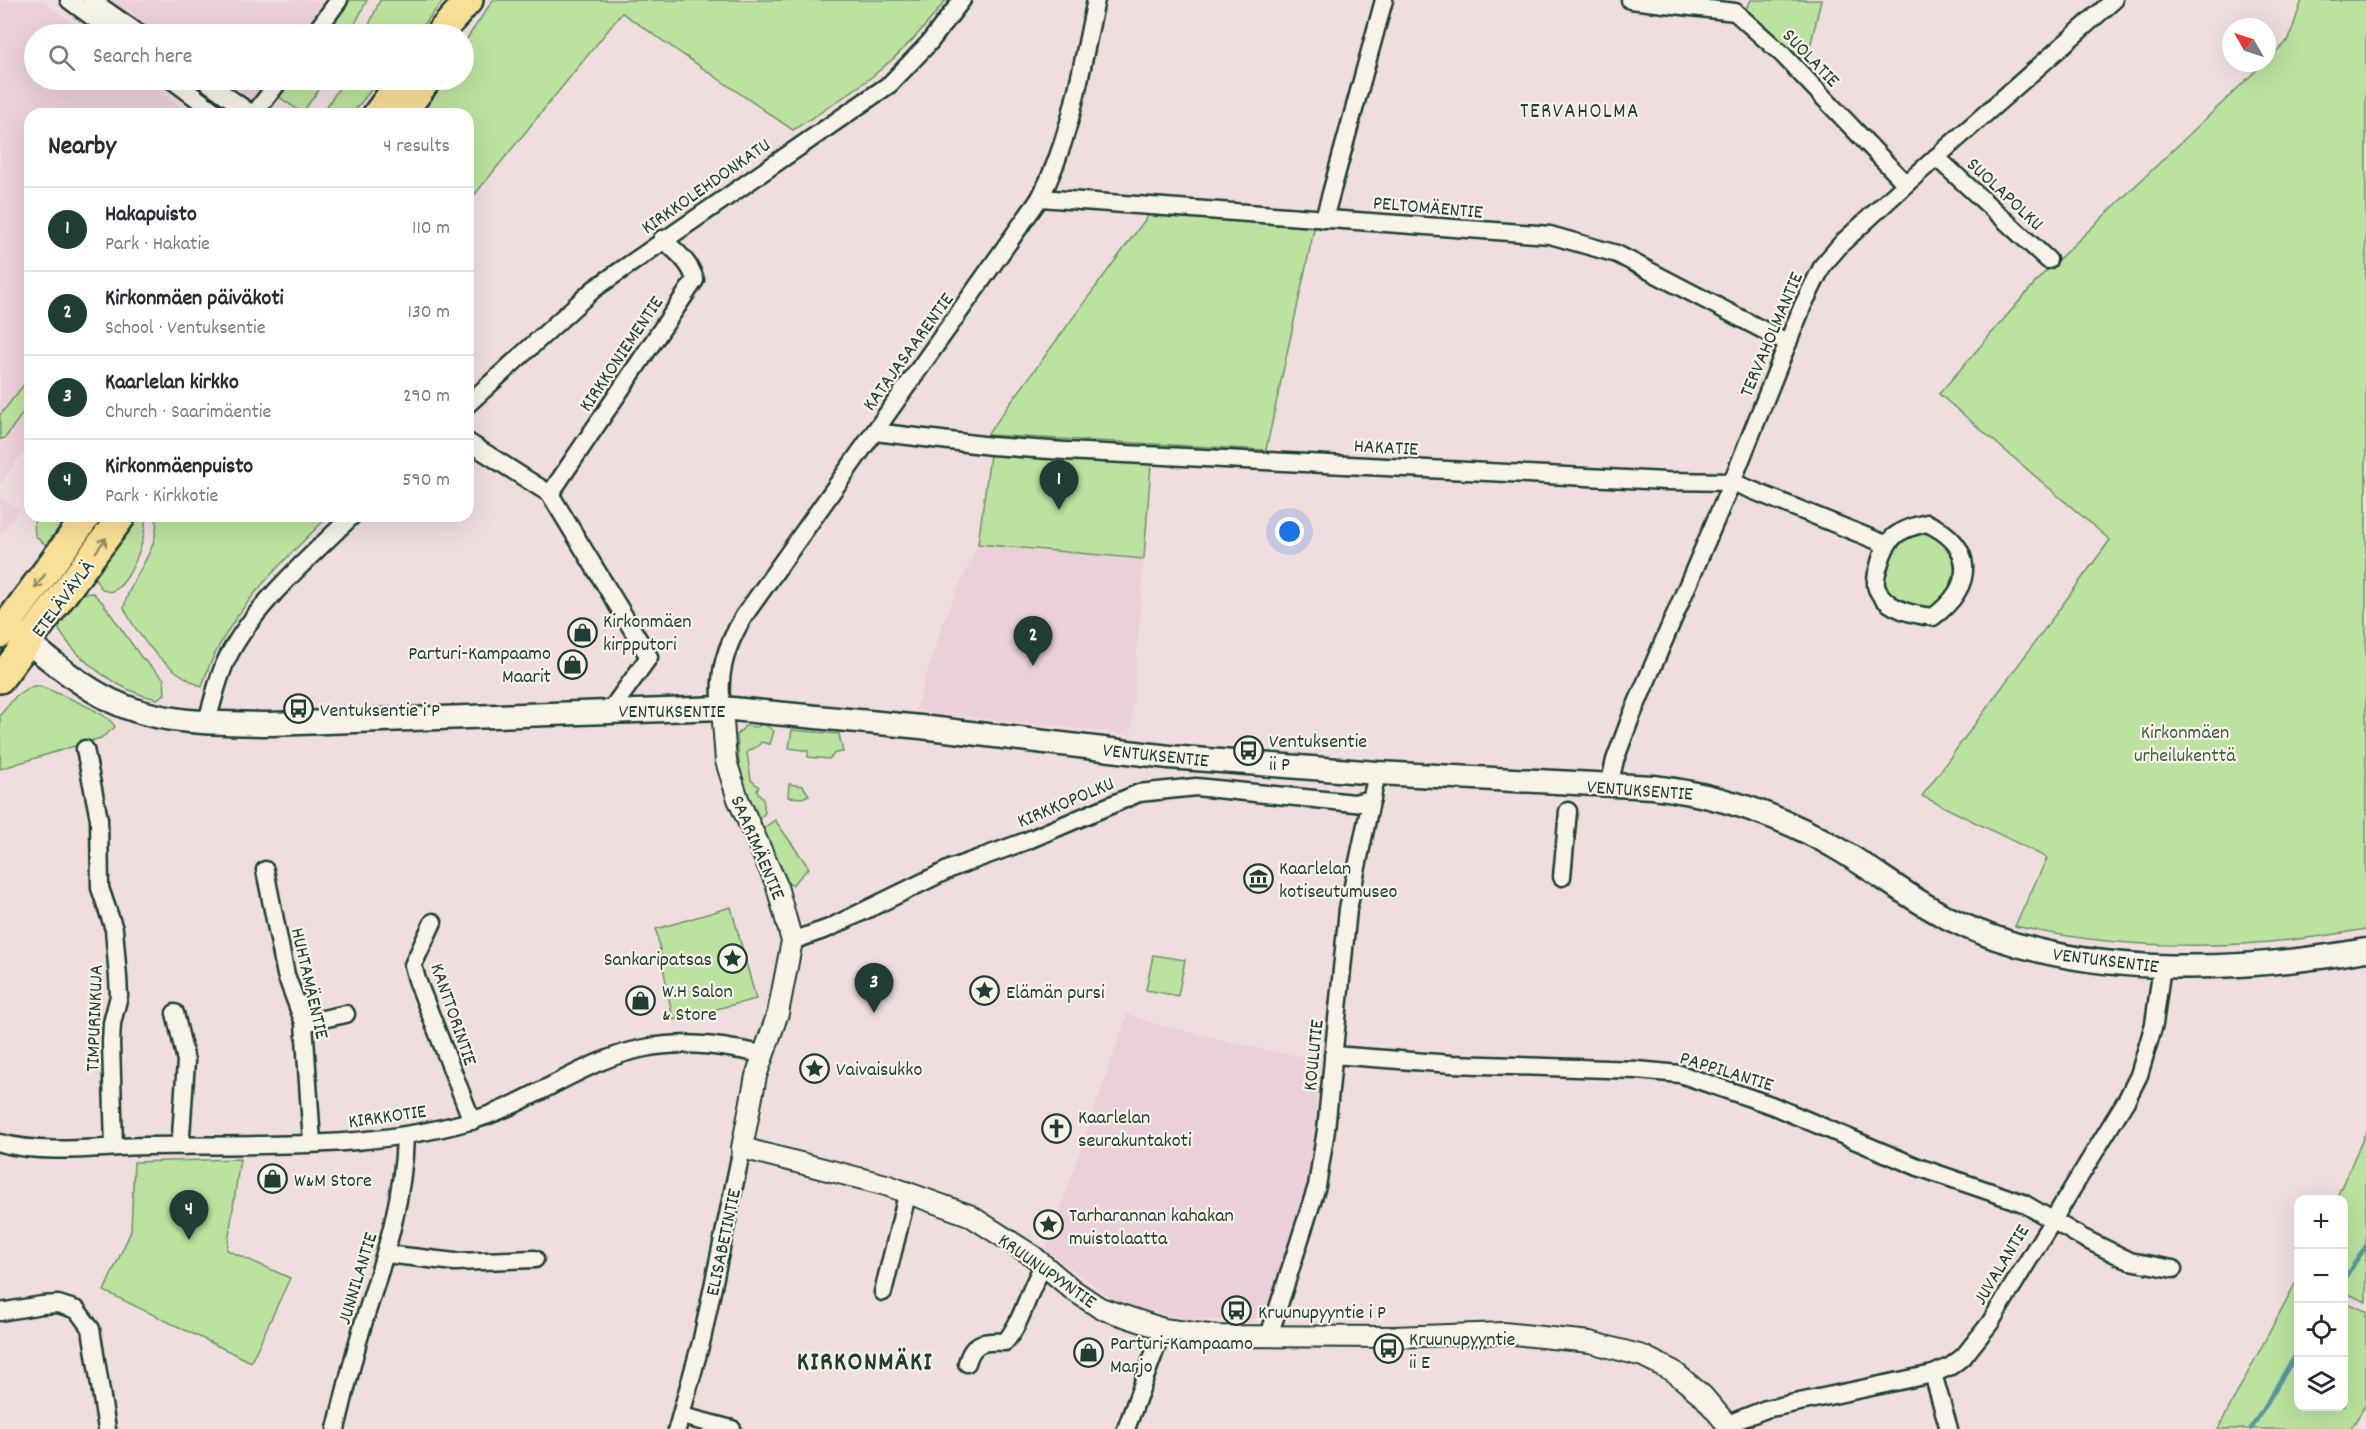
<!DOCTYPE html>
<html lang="en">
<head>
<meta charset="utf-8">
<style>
	:root { --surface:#fff; --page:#f2f2f3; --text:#2b2b33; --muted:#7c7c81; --line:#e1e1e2; --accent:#1f3d34 }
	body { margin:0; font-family:Dekko,sans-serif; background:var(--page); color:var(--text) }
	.controls { position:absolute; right:18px; bottom:18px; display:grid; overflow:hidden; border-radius:12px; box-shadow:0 6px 24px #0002 }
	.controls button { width:54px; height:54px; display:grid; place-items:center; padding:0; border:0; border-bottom:2px solid var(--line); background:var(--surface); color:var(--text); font:30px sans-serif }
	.compass { position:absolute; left:2222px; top:18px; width:54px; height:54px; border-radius:50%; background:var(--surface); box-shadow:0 6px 24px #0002; rotate:309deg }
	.you { position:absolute; left:1290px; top:532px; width:21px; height:21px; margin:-15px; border:4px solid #fff; border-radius:50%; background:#1a73e8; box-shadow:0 0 0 9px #1a73e833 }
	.badge { display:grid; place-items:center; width:39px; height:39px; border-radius:50%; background:var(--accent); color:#fff; font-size:20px; font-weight:700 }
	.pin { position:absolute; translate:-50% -50px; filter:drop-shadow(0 2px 3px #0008) }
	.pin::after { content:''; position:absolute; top:32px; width:21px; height:18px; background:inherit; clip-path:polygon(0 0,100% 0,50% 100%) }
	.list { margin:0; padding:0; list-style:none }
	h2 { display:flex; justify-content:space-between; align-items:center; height:78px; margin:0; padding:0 24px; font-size:26px }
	h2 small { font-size:20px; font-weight:400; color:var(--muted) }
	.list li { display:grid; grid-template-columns:39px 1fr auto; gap:18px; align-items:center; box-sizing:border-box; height:84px; padding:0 24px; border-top:2px solid var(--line) }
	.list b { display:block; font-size:22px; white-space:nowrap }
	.list p { margin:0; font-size:20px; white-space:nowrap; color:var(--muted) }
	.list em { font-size:20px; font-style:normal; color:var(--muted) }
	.icon { flex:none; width:33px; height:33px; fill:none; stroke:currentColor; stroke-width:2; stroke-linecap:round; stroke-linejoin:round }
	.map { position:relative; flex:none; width:2366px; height:1429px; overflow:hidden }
	.search { position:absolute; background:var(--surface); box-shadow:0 6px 24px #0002; left:24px; top:24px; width:450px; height:66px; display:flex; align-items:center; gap:15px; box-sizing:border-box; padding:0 21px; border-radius:33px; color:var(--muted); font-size:22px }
	.panel { position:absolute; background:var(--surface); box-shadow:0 6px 24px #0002; left:24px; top:108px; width:450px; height:414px; border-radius:18px }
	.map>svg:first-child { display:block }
	.built { fill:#ecd0d9 }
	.green { fill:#bbe29e; stroke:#6d9069; stroke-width:1.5 }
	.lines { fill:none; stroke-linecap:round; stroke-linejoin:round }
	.stream { stroke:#5c979c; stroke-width:4.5 }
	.minor-casing { stroke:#1f3d34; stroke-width:21 }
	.tertiary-casing { stroke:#1f3d34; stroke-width:24 }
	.secondary-casing { stroke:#1f3d34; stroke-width:27 }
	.trunk-casing { stroke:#1f3d34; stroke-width:32 }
	.minor { stroke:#f7f3e8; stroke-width:16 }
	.tertiary { stroke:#f7f3e8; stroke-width:20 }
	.secondary { stroke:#f7f3e8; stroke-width:22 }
	.trunk { stroke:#fadf96; stroke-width:27 }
	.oneway { stroke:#8c8e65 }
	.labels { text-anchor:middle; stroke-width:4.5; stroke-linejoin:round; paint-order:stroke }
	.street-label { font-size:20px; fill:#1f3d34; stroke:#f7f3e8 }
	.poi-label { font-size:20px; fill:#1f3d34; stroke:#f7f3e8; text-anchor:start }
	.park-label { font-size:20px; fill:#3e5e49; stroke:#f7f3e8 }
	.neighbourhood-label { font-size:21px; letter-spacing:1.5px; fill:#1f3d34; stroke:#f7f3e8 }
	.district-label { font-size:26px; font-weight:bold; letter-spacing:1.5px; fill:#1f3d34; stroke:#f7f3e8 }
</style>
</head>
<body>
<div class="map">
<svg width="2366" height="1429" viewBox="0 0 2366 1429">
	<rect width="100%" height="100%" fill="#f0dedf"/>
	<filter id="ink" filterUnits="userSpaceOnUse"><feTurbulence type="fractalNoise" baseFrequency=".0167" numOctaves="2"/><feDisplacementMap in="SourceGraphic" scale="12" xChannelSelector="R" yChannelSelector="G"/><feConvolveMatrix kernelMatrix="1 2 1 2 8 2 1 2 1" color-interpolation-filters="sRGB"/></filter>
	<g filter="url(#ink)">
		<!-- built -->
		<g class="built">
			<path d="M0,0H41L88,34H34V80H144L190,114H30V442L0,485Z"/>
			<path d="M102,0H327L302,34H151Z"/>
			<path d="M214,80H269L250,105Z"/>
			<path d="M0,496L19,510L0,535Z"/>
			<path d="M978,544L1144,559L1131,735L915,711L943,621Z"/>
			<path d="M1127,1014L1160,1025L1251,1047L1301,1056L1321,1055L1310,1172L1269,1305L1253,1321L1184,1319L1141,1309L1108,1296L1046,1250Z"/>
		</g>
		<!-- green -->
		<g class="green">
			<path d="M349,0H367L350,34H323Z"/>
			<path d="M380,0H444L416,34H365Z"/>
			<path d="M493,0H946C900,62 857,90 793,130L622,13L468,203V114H415L438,80H464V43Z"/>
			<path d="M1751,0H1821L1805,69L1745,10Z"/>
			<path d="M2302,0H2366V929C2251,950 2130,952 2015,926L2047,858L1922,796L2110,540L1939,394L2041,276L2264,63H2267V60L2289,39Z"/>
			<path d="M290,80H326L302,113L278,96Z"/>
			<path d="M344,80H379L352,114H322Z"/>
			<path d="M1150,213L1315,225L1266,450L987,435Z"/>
			<path d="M30,377V403L5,438L0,439V415Z"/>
			<path d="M990,455L1151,464L1144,559L978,544Z"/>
			<path d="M37,516H68L46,545L35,536L34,520Z"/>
			<path d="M140,516L145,517C149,541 115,624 95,578L99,565Z"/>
			<path d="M156,516H329C280,563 221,620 202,687C167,670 141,643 124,608C130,576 161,550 156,516Z"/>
			<path d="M1922,530L1936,532L1956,556C1956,588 1953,589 1930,610C1896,605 1874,596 1889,559C1896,542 1905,535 1922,530Z"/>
			<path d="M93,593L103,603L141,657L164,679L165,694L157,699C120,692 79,662 59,630L62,611L75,594Z"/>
			<path d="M33,686H40C56,693 109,712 115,727L101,738L0,769V715L16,696Z"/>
			<path d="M763,723L774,731L770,744L761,742L758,746L747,752L751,780L759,787L757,791L763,799L765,813L757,820L740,779L737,735L745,726L757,727Z"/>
			<path d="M792,730L839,734L843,752L835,753L829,759L808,757V751L789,748Z"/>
			<path d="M789,784L803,786L809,795L802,798L788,797Z"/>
			<path d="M775,820L809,868L792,885L787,883L762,829Z"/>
			<path d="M731,907L756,999L673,1020L656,929Z"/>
			<path d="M1153,955L1185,960L1178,996L1146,990Z"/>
			<path d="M2366,1132V1302L2344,1292V1200L2336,1199Z"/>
			<path d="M240,1159L227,1250L290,1278L251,1362L104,1291L131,1231L134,1162Z"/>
			<path d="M2295,1284L2298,1285V1406H2344V1302L2366,1311V1404L2351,1429H2218Z"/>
		</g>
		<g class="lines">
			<!-- stream -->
			<g class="stream">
				<path d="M2344,1279L2366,1246"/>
				<path d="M2251,1429L2298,1351"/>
			</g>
			<defs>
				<g id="minor">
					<path d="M69,0L115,34"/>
					<path d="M91,0L140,34"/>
					<path d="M1630,0L1735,12L1783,55L1906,184"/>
					<path d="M314,34L339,0"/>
					<path d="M172,80L218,114"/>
					<path d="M204,80L252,114"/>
					<path d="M254,114L280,80"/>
					<path d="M1936,157L2048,260"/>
					<path d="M1040,198L1550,235L1617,254L1788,343"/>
					<path d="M1324,219L1384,0"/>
					<path d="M468,404L594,289L890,84L929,43L962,0"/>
					<path d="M875,432L991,446L1065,451L1666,481L1732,482L1885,544"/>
					<path d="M468,442L550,494L649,657L610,711"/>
					<path d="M550,494L695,280C691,263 675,250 662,239"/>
					<path d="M1927,523C1976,546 1975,586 1933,617C1914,615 1886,609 1877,589C1874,582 1877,572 1879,566C1886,537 1898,529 1927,523Z"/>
					<path d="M722,708C717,673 726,646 744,616L1040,198C1072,137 1081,67 1096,0"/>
					<path d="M206,723C214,700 218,674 230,653C256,604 312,555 352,516"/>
					<path d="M85,749L99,819L100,888L114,929L118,977L119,996L112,1023L111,1043L114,1147"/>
					<path d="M1609,786L1615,760L1631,717L1732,482L1803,305L1823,265L1842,243L1906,184L2114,0"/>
					<path d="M265,870L286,975L304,1023L312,1142"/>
					<path d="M1562,877L1568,811"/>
					<path d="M433,922L413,965L417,980L472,1121"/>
					<path d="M792,941L829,928L952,868L1026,841L1139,793L1196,787L1354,803L1372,799"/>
					<path d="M175,1013L186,1061L181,1136L184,1146"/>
					<path d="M304,1023L346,1014"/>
					<path d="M1333,1055L1452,1064L1637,1070L1680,1074L1771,1105L1918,1167L2023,1203L2083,1238L2130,1261L2173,1269"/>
					<path d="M0,1143C46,1155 98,1147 145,1146C253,1144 365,1151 470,1121C532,1104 586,1057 650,1047C688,1040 726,1047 763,1054"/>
					<path d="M386,1254L455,1262L535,1259"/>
					<path d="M883,1292L908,1191"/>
					<path d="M0,1312L42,1305L58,1304L77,1310L91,1329L107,1429"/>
					<path d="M1269,1336L1317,1186L1326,1130L1348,909L1377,773"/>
					<path d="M967,1363C973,1341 985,1341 1005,1342C1024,1320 1028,1289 1044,1265"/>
					<path d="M1933,1374L1949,1429"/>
					<path d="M682,1416L732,1429"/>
					<path d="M1728,1424L1766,1409L1933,1374L1951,1366L1964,1356L1990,1323L2127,1099L2139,1075L2154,1024L2162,966"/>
					<path d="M336,1429C345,1393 353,1357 364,1321C384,1258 403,1204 405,1137"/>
					<path d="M677,1429L702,1339L742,1148"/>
					<path d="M1126,1429L1163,1329"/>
				</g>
				<path id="tertiary" d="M722,708L726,761L738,799L776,883L792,941L778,1013L756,1076L742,1148L886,1185L969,1215L1033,1256L1073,1290L1100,1308L1163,1329L1217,1336L1393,1337L1504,1333L1590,1342L1643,1356L1673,1371L1703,1396L1731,1429"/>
				<path id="secondary" d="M15,632C46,656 77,684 112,701C161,725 218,723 270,724L722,708L921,727L1169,757L1377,773L1653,787C1720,795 1783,816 1840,850C1877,872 1910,899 1948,918C2071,980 2234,973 2366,950"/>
				<g id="trunk">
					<path d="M439,34L469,0"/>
					<path d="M377,114L402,80"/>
					<path d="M402,114L427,80"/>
					<path d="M0,634L87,516"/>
					<path d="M0,679L122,516"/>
				</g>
			</defs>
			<!-- minor casing -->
			<use href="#minor" class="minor-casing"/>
			<!-- tertiary casing -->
			<use href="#tertiary" class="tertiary-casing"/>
			<!-- secondary casing -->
			<use href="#secondary" class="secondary-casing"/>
			<!-- trunk casing -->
			<use href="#trunk" class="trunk-casing"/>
			<!-- minor -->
			<use href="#minor" class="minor"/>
			<!-- tertiary -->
			<use href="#tertiary" class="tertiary"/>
			<!-- secondary -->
			<use href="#secondary" class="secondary"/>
			<!-- trunk -->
			<use href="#trunk" class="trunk"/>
		</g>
		<!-- one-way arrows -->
		<defs><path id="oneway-shaft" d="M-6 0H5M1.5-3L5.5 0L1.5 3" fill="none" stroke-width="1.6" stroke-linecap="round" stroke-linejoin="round" transform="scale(1.5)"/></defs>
		<g class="oneway">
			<use href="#oneway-shaft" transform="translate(101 545) rotate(-54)"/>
			<use href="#oneway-shaft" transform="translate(40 581) rotate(126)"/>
		</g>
	</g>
	<!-- icons -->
	<defs>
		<symbol id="shop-ring" viewBox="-11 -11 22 22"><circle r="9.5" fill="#f7f3e8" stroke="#1f3d34" stroke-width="1.5"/><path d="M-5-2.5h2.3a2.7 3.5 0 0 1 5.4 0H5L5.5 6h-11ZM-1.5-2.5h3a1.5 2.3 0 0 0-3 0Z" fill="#1f3d34"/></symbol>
		<symbol id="bus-ring" viewBox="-11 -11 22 22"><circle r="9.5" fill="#f7f3e8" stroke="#1f3d34" stroke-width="1.5"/><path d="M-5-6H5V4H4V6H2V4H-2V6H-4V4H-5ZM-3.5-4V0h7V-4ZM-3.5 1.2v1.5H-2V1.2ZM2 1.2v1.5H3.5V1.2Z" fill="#1f3d34"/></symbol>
		<symbol id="museum-ring" viewBox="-11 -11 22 22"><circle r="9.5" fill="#f7f3e8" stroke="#1f3d34" stroke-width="1.5"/><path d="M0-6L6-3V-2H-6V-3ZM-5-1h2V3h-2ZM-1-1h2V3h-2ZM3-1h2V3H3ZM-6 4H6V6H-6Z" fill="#1f3d34"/></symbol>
		<symbol id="sight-ring" viewBox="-11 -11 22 22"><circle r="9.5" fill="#f7f3e8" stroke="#1f3d34" stroke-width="1.5"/><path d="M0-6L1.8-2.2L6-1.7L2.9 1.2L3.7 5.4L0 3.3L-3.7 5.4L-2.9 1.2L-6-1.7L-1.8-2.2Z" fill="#1f3d34"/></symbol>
		<symbol id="church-ring" viewBox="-11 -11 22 22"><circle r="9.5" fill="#f7f3e8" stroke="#1f3d34" stroke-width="1.5"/><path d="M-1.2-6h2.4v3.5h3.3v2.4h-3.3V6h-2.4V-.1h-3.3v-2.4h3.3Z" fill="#1f3d34"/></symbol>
	</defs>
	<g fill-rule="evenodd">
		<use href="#shop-ring" x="566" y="616" width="33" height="33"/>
		<use href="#shop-ring" x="556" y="648" width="33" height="33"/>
		<use href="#bus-ring" x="282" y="692" width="33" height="33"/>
		<use href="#bus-ring" x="1232" y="734" width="33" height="33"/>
		<use href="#museum-ring" x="1242" y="862" width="33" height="33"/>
		<use href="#sight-ring" x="716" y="942" width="33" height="33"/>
		<use href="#sight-ring" x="968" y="974" width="33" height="33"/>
		<use href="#shop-ring" x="624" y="984" width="33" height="33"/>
		<use href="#sight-ring" x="798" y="1052" width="33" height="33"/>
		<use href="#church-ring" x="1040" y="1112" width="33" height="33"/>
		<use href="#shop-ring" x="256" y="1162" width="33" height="33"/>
		<use href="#sight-ring" x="1032" y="1208" width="33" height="33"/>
		<use href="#bus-ring" x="1220" y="1294" width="33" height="33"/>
		<use href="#bus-ring" x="1372" y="1332" width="33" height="33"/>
		<use href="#shop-ring" x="1072" y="1336" width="33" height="33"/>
	</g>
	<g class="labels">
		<!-- street labels -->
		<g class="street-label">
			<text transform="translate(1812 57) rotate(46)" y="7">SUOLATIE</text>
			<text transform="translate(705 185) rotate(-35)" y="7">KIRKKOLEHDONKATU</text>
			<text transform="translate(2006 193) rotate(43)" y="7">SUOLAPOLKU</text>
			<text transform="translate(1428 206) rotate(5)" y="7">PELTOMÄENTIE</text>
			<text transform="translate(1770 334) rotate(-67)" y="7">TERVAHOLMANTIE</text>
			<text transform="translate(907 351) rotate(-54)" y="7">KATAJASAARENTIE</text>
			<text transform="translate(620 353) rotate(-56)" y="7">KIRKKONIEMENTIE</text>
			<text transform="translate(1386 446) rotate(3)" y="7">HAKATIE</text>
			<text transform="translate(62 598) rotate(-53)" y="7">ETELÄVÄYLÄ</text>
			<text x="672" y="717">VENTUKSENTIE</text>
			<text transform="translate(1156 754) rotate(6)" y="7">VENTUKSENTIE</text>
			<text transform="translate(1640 789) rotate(4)" y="7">VENTUKSENTIE</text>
			<text transform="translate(1065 801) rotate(-23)" y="7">KIRKKOPOLKU</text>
			<text transform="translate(759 847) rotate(67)" y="7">SAARIMÄENTIE</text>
			<text transform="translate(2106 959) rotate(7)" y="7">VENTUKSENTIE</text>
			<text transform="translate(311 983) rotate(77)" y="7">HUHTAMÄENTIE</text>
			<text transform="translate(455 1014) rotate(71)" y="7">KANTTORINTIE</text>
			<text transform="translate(93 1018) rotate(-88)" y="7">TIMPURINKUJA</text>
			<text transform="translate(1312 1055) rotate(-84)" y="7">KOULUTIE</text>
			<text transform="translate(1727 1070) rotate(17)" y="7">PAPPILANTIE</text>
			<text transform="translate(387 1115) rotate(-8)" y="7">KIRKKOTIE</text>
			<text transform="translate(722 1242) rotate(-78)" y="7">ELISABETINTIE</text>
			<text transform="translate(2000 1264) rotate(-59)" y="7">JUVALANTIE</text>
			<text transform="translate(1048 1270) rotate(35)" y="7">KRUUNUPYYNTIE</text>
			<text transform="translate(356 1278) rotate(-73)" y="7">JUNNILANTIE</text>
		</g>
		<!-- poi labels -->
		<g class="poi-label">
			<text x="603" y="627">Kirkonmäen<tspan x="603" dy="23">kirpputori</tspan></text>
			<text x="551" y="659" text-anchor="end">Parturi-Kampaamo<tspan x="551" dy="23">Maarit</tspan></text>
			<text x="320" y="716">Ventuksentie i P</text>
			<text x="1269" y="747">Ventuksentie<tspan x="1269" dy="23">ii P</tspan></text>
			<text x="1279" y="874">Kaarlelan<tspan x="1279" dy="23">kotiseutumuseo</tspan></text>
			<text x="712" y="965" text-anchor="end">Sankaripatsas</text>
			<text x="662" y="997">W.H Salon<tspan x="662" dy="23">&amp; Store</tspan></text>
			<text x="1006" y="998">Elämän pursi</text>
			<text x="836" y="1075">Vaivaisukko</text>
			<text x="1078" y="1123">Kaarlelan<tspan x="1078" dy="23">seurakuntakoti</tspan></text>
			<text x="294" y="1186">W&amp;M Store</text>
			<text x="1069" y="1221">Tarharannan kahakan<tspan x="1069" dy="23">muistolaatta</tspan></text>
			<text x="1258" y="1318">Kruunupyyntie i P</text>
			<text x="1409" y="1345">Kruunupyyntie<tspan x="1409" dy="23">ii E</tspan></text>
			<text x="1110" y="1349">Parturi-Kampaamo<tspan x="1110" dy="23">Marjo</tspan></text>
		</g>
		<!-- park labels -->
		<g class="park-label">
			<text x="2185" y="738">Kirkonmäen<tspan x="2185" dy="23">urheilukenttä</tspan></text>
		</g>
		<!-- neighbourhood labels -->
		<g class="neighbourhood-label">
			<text x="1580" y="117">TERVAHOLMA</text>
		</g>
		<!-- district labels -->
		<g class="district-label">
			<text x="865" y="1369">KIRKONMÄKI</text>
		</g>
	</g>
</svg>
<div class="controls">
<button>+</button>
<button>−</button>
<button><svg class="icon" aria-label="locate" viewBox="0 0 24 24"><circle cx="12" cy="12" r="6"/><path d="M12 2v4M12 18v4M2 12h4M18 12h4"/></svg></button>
<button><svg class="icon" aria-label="layers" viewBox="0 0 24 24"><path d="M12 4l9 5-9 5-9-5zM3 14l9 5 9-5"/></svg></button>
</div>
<svg class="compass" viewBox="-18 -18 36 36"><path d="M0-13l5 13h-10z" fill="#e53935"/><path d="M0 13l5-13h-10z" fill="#7c7c81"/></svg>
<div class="you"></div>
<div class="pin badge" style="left:1059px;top:510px">1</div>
<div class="pin badge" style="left:1033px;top:666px">2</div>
<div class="pin badge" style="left:874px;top:1013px">3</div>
<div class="pin badge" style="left:189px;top:1240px">4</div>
<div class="search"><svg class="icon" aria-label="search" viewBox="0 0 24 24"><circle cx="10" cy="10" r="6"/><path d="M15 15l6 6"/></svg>Search here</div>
<section class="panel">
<h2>Nearby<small>4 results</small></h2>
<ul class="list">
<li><span class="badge">1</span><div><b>Hakapuisto</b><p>Park · Hakatie</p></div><em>110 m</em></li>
<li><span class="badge">2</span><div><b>Kirkonmäen päiväkoti</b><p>School · Ventuksentie</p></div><em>130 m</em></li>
<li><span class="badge">3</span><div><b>Kaarlelan kirkko</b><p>Church · Saarimäentie</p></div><em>290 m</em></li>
<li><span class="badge">4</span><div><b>Kirkonmäenpuisto</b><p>Park · Kirkkotie</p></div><em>590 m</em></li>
</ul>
</section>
</div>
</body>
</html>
